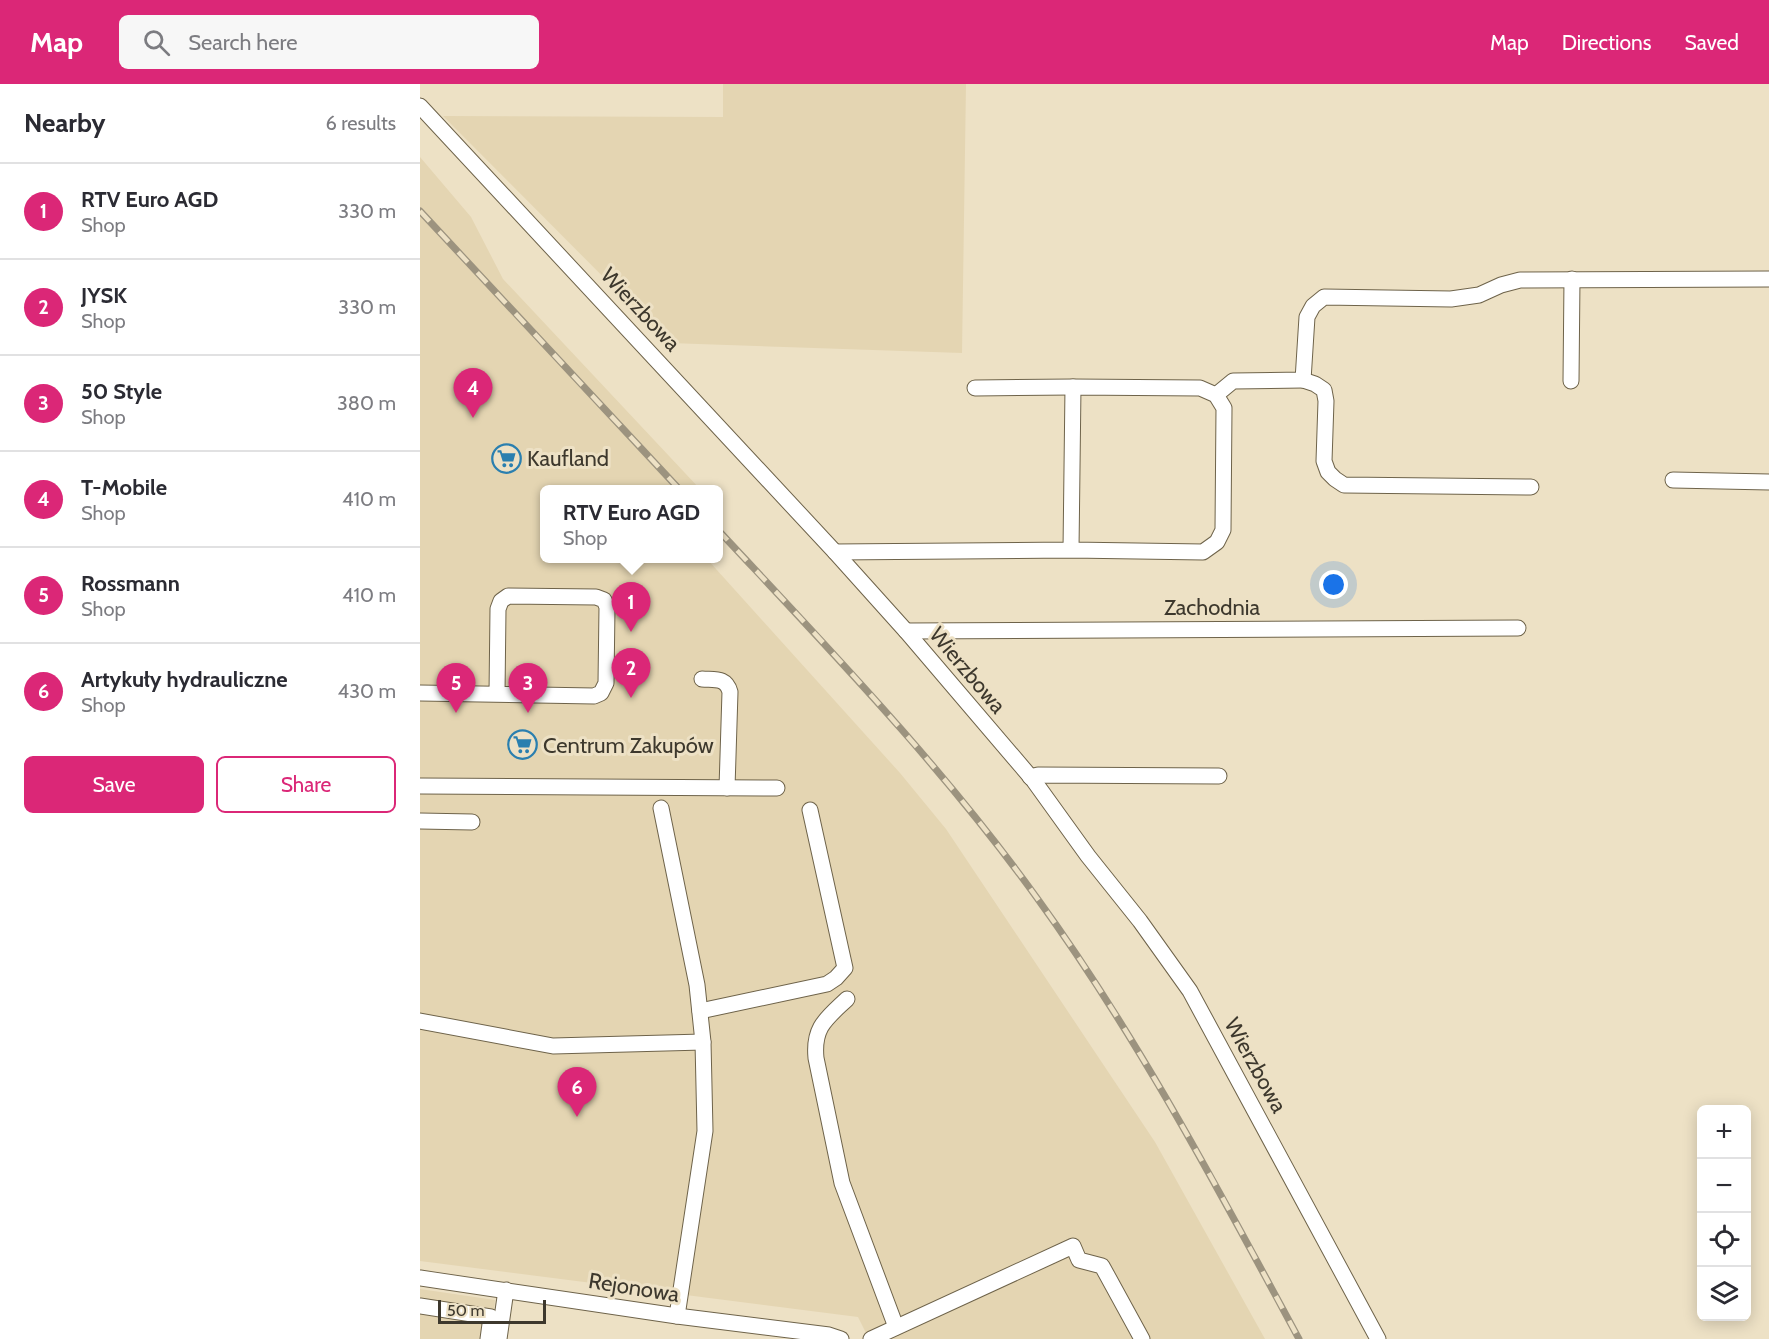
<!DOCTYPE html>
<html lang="en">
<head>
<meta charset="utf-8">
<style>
	:root { --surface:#fff; --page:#f7f7f7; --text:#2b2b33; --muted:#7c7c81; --line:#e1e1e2; --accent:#db2777 }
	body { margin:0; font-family:Cabin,sans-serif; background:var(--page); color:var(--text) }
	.controls { position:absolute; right:18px; bottom:18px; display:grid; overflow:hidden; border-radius:9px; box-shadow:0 3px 15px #0003 }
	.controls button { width:54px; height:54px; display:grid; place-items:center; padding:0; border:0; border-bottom:2px solid var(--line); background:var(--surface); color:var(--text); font:30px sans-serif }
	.scale { position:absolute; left:18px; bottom:15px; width:108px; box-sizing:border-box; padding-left:6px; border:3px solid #3d382d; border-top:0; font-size:16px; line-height:21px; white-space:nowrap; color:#3d382d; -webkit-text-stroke:4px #ede1c5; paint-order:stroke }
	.you { position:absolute; left:914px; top:501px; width:21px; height:21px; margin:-15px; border:4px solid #fff; border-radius:50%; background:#1a73e8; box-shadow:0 0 0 9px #1a73e833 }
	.badge { display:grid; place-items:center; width:39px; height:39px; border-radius:50%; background:var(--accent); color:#fff; font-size:20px; font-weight:700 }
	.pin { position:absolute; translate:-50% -50px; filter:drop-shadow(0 2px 3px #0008) }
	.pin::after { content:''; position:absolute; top:32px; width:21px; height:18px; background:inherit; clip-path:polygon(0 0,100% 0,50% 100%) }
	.popup { position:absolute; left:120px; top:401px; width:183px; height:78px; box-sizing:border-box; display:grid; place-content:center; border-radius:9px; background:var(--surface); filter:drop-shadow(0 2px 4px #0005); font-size:20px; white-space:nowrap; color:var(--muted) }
	.popup b { font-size:22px; color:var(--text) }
	.popup::after { content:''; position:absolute; left:50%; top:100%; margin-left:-12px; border:12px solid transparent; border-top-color:var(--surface) }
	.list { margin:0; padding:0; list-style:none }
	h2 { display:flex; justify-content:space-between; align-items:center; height:78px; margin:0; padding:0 24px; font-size:26px }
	h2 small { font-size:20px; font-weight:400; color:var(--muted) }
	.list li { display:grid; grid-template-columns:39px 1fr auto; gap:18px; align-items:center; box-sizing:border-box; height:96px; padding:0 24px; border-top:2px solid var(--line) }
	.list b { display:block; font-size:22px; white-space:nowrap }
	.list p { margin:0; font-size:20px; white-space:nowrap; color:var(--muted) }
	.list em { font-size:20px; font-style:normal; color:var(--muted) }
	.actions { display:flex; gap:12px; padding:18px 24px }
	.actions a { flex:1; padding:14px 0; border:2px solid var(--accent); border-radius:9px; text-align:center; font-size:21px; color:var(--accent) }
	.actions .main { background:var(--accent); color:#fff }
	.icon { flex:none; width:33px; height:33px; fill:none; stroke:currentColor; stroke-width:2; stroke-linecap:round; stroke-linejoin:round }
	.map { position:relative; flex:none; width:1349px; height:1255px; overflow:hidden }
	header { display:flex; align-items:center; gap:36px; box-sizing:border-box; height:84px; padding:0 30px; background:var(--accent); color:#fff }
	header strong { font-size:28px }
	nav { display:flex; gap:33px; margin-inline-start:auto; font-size:21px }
	.search { width:420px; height:54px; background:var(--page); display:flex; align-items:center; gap:15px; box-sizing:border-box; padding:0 21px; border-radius:9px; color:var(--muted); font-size:22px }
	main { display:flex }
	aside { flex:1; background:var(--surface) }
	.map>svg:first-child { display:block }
	.built { fill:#e4d5b2 }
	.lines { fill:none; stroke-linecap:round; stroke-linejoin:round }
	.minor-casing { stroke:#6e634a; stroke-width:17 }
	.minor { stroke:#fff; stroke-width:15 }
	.rail-casing { stroke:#9c937f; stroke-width:7 }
	.rail { stroke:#ede1c5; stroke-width:4.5; stroke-dasharray:14; stroke-linecap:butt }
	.labels { text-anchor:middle; stroke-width:6; stroke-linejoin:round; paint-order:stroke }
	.street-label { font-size:22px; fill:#3d382d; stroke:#ede1c5 }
	.poi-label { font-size:22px; fill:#3d382d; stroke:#ede1c5; text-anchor:start }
</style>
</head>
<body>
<header>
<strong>Map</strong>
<div class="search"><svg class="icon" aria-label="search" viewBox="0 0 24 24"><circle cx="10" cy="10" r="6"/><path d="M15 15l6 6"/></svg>Search here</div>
<nav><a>Map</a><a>Directions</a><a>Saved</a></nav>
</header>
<main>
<aside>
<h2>Nearby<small>6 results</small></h2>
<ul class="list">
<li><span class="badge">1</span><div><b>RTV Euro AGD</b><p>Shop</p></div><em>330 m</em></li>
<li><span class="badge">2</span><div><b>JYSK</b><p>Shop</p></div><em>330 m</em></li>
<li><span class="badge">3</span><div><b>50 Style</b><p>Shop</p></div><em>380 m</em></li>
<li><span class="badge">4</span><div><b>T-Mobile</b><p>Shop</p></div><em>410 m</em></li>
<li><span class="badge">5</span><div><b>Rossmann</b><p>Shop</p></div><em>410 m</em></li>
<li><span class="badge">6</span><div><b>Artykuły hydrauliczne</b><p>Shop</p></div><em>430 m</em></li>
</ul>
<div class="actions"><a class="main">Save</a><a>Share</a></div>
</aside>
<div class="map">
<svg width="1349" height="1255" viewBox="0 0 1349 1255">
	<rect width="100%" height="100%" fill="#ede1c5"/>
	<!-- built -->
	<g class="built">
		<path d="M303,0H546L542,269L249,259L23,32L303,33Z"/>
		<path d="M0,73L51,133L83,195L280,405L124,406V474L287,475L480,689L526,745L735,1058L845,1255H449L438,1233L0,1177Z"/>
		<path d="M0,1205L75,1216L71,1255H0Z"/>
	</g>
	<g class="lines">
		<defs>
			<g id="minor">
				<path d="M0,22L415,468L486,547L614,697L668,772L720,837L770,907L958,1255"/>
				<path d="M883,296L895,300L904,306L906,317L904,377L908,388L915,395L924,401L1111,403"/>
				<path d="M1151,297L1152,195"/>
				<path d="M555,304L653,303"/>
				<path d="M796,311L813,297L883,296L887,233L893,222L904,213L1031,215L1059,211L1081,201L1100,196L1349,195"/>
				<path d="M1253,396L1349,398"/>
				<path d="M415,468L651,466L783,468L797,458L803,446L804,324L796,311L780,304L653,303L651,466"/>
				<path d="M486,547L1098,544"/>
				<path d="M282,595C295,596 306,593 310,608L307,704"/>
				<path d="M0,609L174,612L181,609L186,599L187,523L184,516L176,513L88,512L81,517L78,525L77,610"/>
				<path d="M610,693L618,691L799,692"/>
				<path d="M0,702L357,704"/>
				<path d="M241,724L277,901L283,958L285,1047L257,1232"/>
				<path d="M0,737L52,738"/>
				<path d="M427,915C406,935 393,943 396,974L422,1099L476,1243"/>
				<path d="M280,927L407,900L416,894L425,884L390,726"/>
				<path d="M0,937L133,962L283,958"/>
				<path d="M0,1194L257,1232L409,1251L421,1255"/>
				<path d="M0,1222L71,1233L68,1255"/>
				<path d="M79,1255L86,1206"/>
				<path d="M451,1255L653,1162L659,1176L682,1182L722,1255"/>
			</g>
		</defs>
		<!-- minor casing -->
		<use href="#minor" class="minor-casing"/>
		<!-- minor -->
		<use href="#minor" class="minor"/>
		<defs>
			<g id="rail">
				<path d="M0,127L260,406"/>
				<path d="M298,446C409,565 522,682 617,814C718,953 798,1105 879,1255"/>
			</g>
		</defs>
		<!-- rail casing -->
		<use href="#rail" class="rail-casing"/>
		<!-- rail -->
		<use href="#rail" class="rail"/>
	</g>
	<!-- icons -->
	<defs>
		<symbol id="supermarket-ring" viewBox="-11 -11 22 22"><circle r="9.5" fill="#ede1c5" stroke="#2a7faf" stroke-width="1.5"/><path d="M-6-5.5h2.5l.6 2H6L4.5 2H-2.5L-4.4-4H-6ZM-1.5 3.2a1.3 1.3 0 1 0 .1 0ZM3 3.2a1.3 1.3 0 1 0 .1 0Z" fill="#2a7faf"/></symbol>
	</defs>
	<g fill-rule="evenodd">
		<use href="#supermarket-ring" x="70" y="358" width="33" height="33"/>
		<use href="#supermarket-ring" x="86" y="644" width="33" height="33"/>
	</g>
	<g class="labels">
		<!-- street labels -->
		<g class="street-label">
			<text transform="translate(221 225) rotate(47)" y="8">Wierzbowa</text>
			<text x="792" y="531">Zachodnia</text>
			<text transform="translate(548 586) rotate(50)" y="8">Wierzbowa</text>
			<text transform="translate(836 981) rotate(61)" y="8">Wierzbowa</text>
			<text transform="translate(214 1203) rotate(9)" y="8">Rejonowa</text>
		</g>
		<!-- poi labels -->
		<g class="poi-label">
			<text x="107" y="382">Kaufland</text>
			<text x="123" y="669">Centrum Zakupów</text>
		</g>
	</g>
</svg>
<div class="controls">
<button>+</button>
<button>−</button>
<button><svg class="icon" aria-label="locate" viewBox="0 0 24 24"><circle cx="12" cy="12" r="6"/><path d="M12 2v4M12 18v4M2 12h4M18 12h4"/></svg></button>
<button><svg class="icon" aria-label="layers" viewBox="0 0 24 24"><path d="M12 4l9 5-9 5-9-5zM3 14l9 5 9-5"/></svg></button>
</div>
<div class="scale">50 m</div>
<div class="you"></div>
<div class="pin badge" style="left:211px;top:548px">1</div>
<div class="popup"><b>RTV Euro AGD</b>Shop</div>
<div class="pin badge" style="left:211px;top:614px">2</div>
<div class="pin badge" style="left:108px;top:629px">3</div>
<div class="pin badge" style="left:53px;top:334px">4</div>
<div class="pin badge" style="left:36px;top:629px">5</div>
<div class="pin badge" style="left:157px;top:1033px">6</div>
</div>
</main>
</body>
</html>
